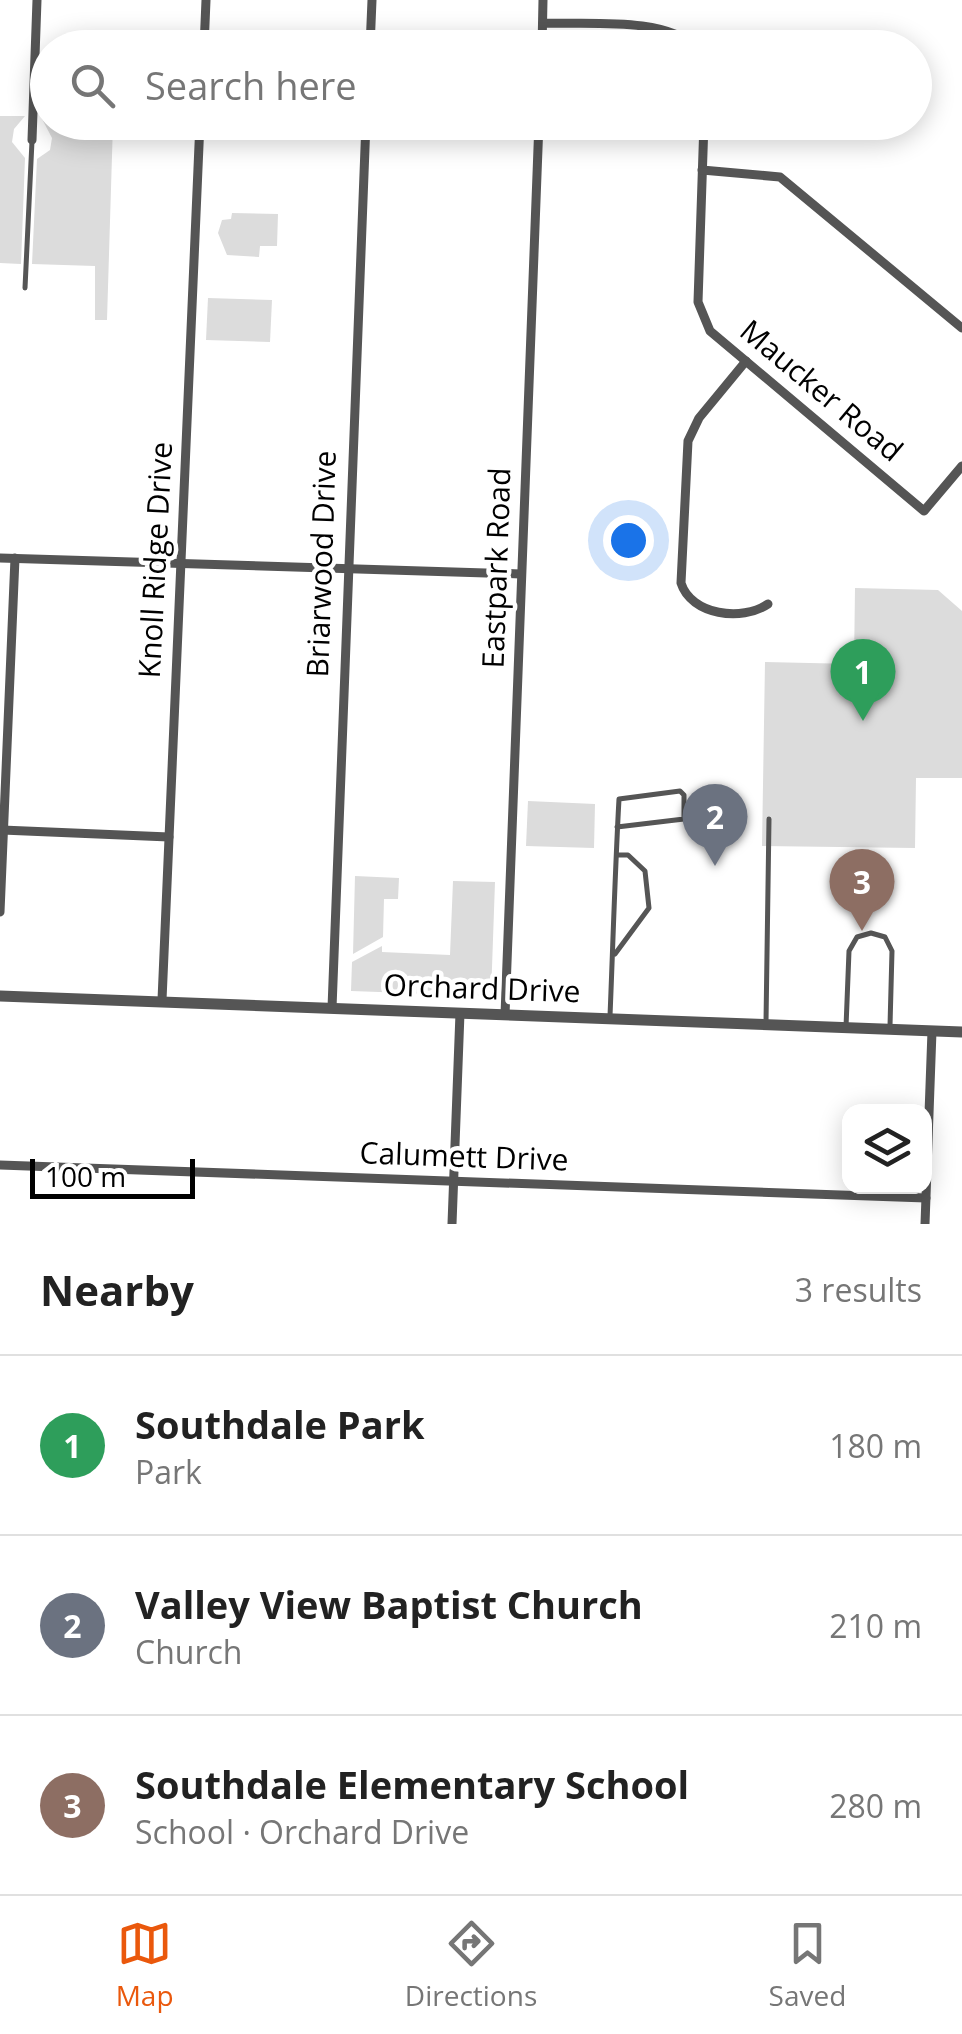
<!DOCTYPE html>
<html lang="en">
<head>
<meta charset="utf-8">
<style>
	:root { --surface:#fff; --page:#f6f6f6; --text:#222; --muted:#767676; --line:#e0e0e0; --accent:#ea580c }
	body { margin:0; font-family:"Open Sans",sans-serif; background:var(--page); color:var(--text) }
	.controls { position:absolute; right:30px; bottom:30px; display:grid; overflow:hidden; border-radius:20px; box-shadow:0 5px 25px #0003 }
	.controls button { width:90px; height:90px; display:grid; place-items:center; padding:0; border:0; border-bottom:2px solid var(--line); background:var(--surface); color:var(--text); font:50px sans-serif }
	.scale { position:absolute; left:30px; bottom:25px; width:165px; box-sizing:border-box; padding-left:10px; border:5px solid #000; border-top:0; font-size:28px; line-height:35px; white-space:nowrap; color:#000; -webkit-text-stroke:8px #fff; paint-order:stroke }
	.you { position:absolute; left:628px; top:540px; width:35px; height:35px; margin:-25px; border:8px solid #fff; border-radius:50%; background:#1a73e8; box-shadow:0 0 0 15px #1a73e833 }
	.badge { display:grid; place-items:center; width:65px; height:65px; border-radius:50%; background:var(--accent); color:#fff; font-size:32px; font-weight:700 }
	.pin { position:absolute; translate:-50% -82px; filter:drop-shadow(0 2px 5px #0008) }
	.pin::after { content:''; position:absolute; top:52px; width:35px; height:30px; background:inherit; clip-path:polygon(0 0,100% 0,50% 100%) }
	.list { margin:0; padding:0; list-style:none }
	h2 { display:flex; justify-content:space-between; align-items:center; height:130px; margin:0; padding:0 40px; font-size:42px }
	h2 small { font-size:32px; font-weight:400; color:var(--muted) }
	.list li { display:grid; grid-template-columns:65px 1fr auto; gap:30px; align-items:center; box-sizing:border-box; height:180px; padding:0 40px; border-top:2px solid var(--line) }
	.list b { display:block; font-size:38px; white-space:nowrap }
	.list p { margin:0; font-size:32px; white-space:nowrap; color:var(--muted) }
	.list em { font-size:32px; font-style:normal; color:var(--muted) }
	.icon { flex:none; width:55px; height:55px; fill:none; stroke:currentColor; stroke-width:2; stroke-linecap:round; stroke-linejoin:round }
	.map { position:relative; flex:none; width:962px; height:1224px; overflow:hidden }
	.search { position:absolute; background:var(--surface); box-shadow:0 5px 25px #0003; left:30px; right:30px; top:30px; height:110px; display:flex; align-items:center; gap:25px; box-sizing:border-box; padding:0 35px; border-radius:55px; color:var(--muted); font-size:38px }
	.sheet { height:670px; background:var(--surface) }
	nav { display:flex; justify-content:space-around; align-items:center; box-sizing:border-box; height:140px; border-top:2px solid var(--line); background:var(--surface); font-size:28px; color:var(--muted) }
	nav a { display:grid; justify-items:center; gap:5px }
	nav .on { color:var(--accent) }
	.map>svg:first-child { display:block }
	.green { fill:#dcdcdc }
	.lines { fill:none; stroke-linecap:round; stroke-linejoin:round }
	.service { stroke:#555; stroke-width:5 }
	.minor { stroke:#555; stroke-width:9 }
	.tertiary { stroke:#555; stroke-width:11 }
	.labels { text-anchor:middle; stroke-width:9; stroke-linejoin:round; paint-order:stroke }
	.street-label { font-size:30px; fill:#000; stroke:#fff }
</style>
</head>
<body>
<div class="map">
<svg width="962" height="1224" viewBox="0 0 962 1224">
	<rect width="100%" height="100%" fill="#fff"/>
	<!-- green -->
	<g class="green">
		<path d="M0,116H25L14,129L12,142L25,158L21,264L0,263Z"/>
		<path d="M41,117H47L48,122L113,123L107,320H95V266L32,264L37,159L50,150L52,138Z"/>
		<path d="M232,213L278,214L277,246H260L259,257L227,255L218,233L222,220L231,219Z"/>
		<path d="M208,298L272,300L270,342L206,340Z"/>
		<path d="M855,588L938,590L962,611V778H916L915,848L762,846L765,662L854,664Z"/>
		<path d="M528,801L595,804L594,848L526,846Z"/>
		<path d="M355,876L399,878L398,899H384L383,937L353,954Z"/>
		<path d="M453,881L495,882L491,996L351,991L352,962L382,946V952L450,955Z"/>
	</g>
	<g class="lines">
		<!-- service -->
		<g class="service">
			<path d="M25,288L32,141"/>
			<path d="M615,954L649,908L645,871L628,855H617"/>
			<path d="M610,1016C613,943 615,871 619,799L680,791L684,795V819L617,827"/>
			<path d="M766,1022L769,819"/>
			<path d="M846,1027L849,951L857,937L871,933L885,937L892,951L890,1026"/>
		</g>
		<!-- minor -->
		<g class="minor">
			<path d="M543,23C584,25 667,16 696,48"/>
			<path d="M204,48L206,0"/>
			<path d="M370,48L372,0"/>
			<path d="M542,48L543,0"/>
			<path d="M704,122L698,302L710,331L924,511L962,466"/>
			<path d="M32,140L37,0"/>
			<path d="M702,170L780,177L962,328"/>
			<path d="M746,361L699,418L688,441L681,583C691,615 742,622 768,604"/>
			<path d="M0,558L521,574"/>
			<path d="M2,830L169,837"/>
			<path d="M0,912L15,558"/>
			<path d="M162,1000L200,122"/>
			<path d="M332,1008L366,122"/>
			<path d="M505,1015L539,122"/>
			<path d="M0,1165L926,1198"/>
			<path d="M452,1224L460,1013"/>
			<path d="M925,1224L932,1031"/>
		</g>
		<!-- tertiary -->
		<path class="tertiary" d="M0,996L962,1032"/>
	</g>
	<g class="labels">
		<!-- street labels -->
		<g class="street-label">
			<text transform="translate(821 391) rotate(40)" y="10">Maucker Road</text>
			<text transform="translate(156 560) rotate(-87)" y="10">Knoll Ridge Drive</text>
			<text transform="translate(322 564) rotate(-88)" y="10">Briarwood Drive</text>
			<text transform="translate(497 568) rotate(-88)" y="10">Eastpark Road</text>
			<text transform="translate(482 989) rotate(2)" y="10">Orchard Drive</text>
			<text transform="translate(464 1157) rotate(2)" y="10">Calumett Drive</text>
		</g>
	</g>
</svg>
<div class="controls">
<button><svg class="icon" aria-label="layers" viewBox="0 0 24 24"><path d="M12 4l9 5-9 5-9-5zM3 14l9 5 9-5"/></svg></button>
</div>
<div class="scale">100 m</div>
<div class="you"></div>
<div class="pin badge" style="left:863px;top:721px;background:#2e9e5b">1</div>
<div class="pin badge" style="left:715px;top:866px;background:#6b7280">2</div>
<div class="pin badge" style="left:862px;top:931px;background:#8d6e63">3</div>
<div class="search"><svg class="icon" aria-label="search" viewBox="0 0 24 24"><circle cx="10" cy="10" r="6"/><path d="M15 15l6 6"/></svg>Search here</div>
</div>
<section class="sheet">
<h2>Nearby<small>3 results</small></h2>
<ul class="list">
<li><span class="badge" style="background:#2e9e5b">1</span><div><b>Southdale Park</b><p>Park</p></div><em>180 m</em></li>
<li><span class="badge" style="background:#6b7280">2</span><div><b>Valley View Baptist Church</b><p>Church</p></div><em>210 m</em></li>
<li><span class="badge" style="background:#8d6e63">3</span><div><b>Southdale Elementary School</b><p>School · Orchard Drive</p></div><em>280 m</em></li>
</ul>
</section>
<nav>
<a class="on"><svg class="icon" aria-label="map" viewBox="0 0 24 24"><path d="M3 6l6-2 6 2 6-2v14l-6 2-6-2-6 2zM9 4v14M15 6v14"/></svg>Map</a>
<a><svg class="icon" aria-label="directions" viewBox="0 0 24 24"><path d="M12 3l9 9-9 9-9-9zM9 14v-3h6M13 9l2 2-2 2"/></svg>Directions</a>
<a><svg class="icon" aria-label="saved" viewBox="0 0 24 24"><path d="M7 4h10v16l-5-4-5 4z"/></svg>Saved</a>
</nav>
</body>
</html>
